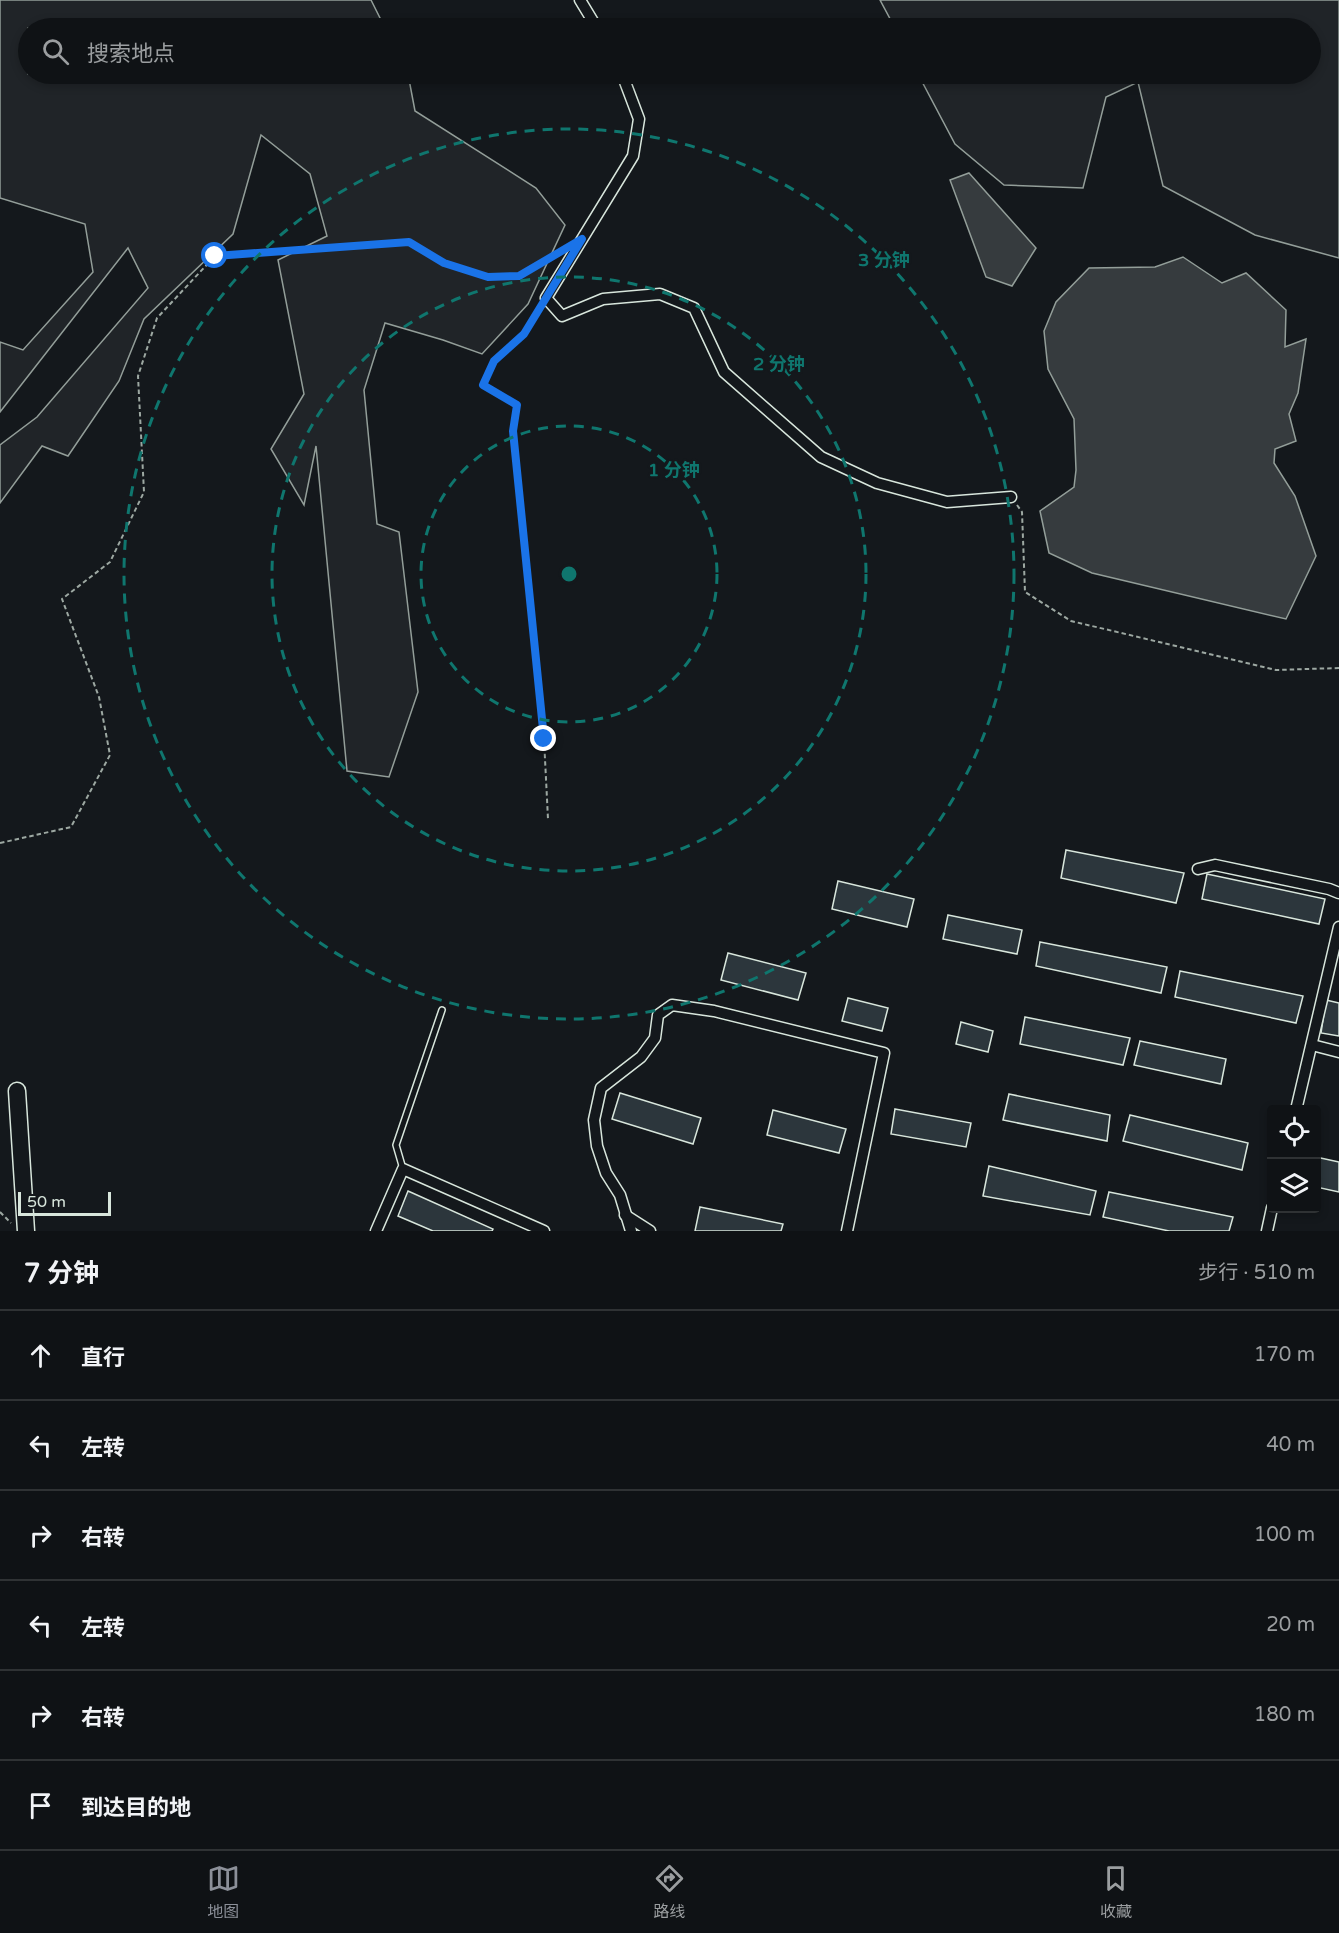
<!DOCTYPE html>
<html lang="zh">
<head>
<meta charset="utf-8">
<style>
	:root { --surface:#0f1215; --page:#181b1e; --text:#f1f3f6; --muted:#9b9ea0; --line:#2f3234; --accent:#8c9099 }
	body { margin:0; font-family:"Varela Round","Noto Sans SC",sans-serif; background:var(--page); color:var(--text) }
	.controls { position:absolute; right:18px; bottom:18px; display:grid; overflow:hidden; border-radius:6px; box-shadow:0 3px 9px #0003 }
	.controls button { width:54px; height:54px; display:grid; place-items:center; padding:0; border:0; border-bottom:2px solid var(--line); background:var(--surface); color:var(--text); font:30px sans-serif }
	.scale { position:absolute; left:18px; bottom:15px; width:93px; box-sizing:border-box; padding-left:6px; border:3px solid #d8e6dc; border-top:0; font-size:16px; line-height:21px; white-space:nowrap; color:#d8e6dc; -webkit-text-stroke:4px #14181c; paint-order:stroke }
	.stop { position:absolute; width:18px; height:18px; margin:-14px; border:4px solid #1a73e8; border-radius:50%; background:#fff }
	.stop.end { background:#1a73e8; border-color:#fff; box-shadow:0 2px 6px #0008 }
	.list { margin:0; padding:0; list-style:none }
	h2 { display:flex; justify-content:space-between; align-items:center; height:78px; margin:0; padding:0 24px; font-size:26px }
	h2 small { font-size:20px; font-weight:400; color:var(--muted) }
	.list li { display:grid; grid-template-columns:39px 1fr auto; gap:18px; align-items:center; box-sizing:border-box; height:90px; padding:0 24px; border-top:2px solid var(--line) }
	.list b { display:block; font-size:22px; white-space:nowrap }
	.list em { font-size:20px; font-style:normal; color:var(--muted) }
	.icon { flex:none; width:33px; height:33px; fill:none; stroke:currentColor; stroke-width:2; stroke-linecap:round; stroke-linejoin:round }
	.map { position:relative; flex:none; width:1339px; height:1231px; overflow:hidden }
	.search { position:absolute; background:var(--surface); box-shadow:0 3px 9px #0003; left:18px; right:18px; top:18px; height:66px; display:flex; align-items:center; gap:15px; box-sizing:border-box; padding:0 21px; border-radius:33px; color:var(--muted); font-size:22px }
	.sheet { height:618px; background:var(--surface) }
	nav { display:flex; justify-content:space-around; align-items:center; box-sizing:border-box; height:84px; border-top:2px solid var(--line); background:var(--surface); font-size:16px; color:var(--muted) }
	nav a { display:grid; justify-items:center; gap:3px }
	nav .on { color:var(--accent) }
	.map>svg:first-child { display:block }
	.green { fill:#202428; stroke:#939e99; stroke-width:1.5 }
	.water { fill:#363b3e; stroke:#939e99; stroke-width:1.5 }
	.building { fill:#2c363c; stroke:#d8e6dc; stroke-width:1.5 }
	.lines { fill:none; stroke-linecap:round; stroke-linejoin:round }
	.lane-casing { stroke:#d8e6dc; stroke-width:8 }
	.street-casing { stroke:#d8e6dc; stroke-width:13 }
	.secondary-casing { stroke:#d8e6dc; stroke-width:19 }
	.path { stroke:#9da8a2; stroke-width:2; stroke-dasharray:4.5 3; stroke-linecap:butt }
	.lane { stroke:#14181c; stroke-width:5 }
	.street { stroke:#14181c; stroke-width:10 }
	.secondary { stroke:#14181c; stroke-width:16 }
	.route { stroke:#1a73e8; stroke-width:8 }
	.ring { fill:none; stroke:#0f766e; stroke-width:3; stroke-dasharray:10 8 }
	.centre { fill:#0f766e; stroke:#14181c; stroke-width:3 }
	.ring-label { font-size:18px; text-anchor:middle; font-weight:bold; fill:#0f766e; stroke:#14181c; stroke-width:4.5; stroke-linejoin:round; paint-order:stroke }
</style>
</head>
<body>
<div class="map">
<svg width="1339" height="1231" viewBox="0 0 1339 1231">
	<rect width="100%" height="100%" fill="#14181c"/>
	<!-- green -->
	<g class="green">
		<path d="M0,0H371L385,28H28V74H408L415,111L536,188L565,225L528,304L482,354L443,340L385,323L364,390L377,524L399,532L418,692L389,777L347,771L316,446L304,505L271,449L304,394L278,260L327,236L310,174L261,135L233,234L144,319L119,381L68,456L42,446L0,503V445L37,417L148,288L128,248L0,412V342L23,350L93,272L85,224L0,198Z"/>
		<path d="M880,0H1339V258L1255,235L1163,186L1138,82L1106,97L1083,188L1004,185L955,144L918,74H1310V28H895Z"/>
	</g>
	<!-- water -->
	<g class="water">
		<path d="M969,173L1036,248L1012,286L986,277L950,180Z"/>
		<path d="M1183,257L1222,283L1246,273L1286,310L1285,347L1306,339L1298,393L1289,414L1296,441L1275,449L1274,463L1295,496L1316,556L1286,619L1092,573L1049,553L1040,511L1074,487L1076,470L1074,419L1048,369L1044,331L1056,302L1089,268L1155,267Z"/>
	</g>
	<!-- building -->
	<g class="building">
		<path d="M1066,850L1184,873L1176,903L1061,878Z"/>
		<path d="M1207,874L1325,899L1319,924L1202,899Z"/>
		<path d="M838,881L914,899L907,927L832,909Z"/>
		<path d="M948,915L1022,930L1017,954L943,939Z"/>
		<path d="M1040,942L1167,967L1161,993L1036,966Z"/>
		<path d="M728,953L806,973L798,1000L721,980Z"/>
		<path d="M1180,971L1303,996L1296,1023L1175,997Z"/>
		<path d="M848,998L888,1008L882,1031L842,1021Z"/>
		<path d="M1326,1000L1339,1003V1036L1321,1033Z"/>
		<path d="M1025,1017L1130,1038L1123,1065L1020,1044Z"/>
		<path d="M961,1022L993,1031L988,1052L956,1044Z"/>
		<path d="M1140,1041L1226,1059L1221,1084L1134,1065Z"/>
		<path d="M620,1093L701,1118L693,1144L612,1119Z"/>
		<path d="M1009,1094L1110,1115L1107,1141L1003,1120Z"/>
		<path d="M895,1109L971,1123L966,1147L891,1134Z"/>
		<path d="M773,1110L846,1129L839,1153L767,1135Z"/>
		<path d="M1130,1115L1248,1143L1242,1170L1123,1141Z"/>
		<path d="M1316,1157L1339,1162V1192L1316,1187Z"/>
		<path d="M989,1166L1096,1191L1090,1215L983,1196Z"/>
		<path d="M408,1191L493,1229L492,1231H433L398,1216Z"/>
		<path d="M1109,1192L1233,1217L1229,1231H1169L1103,1217Z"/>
		<path d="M700,1207L783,1224L781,1231H695Z"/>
	</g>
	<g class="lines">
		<defs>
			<path id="lane" d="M403,1169L396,1145L442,1010"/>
			<g id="street">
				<path d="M580,0L597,28"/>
				<path d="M622,74L639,119L633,156L546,298L562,316L603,299L660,294L694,308L724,372L821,457L877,483L947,502L1011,497"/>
				<path d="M1198,869L1215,865L1329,889L1339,893"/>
				<path d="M1312,1045L1339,1052"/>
				<path d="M1296,1110L1339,927"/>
				<path d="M625,1215L650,1231"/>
				<path d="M376,1231L403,1169L544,1231"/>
				<path d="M631,1231L620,1195L606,1173L597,1146L594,1120L601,1088L641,1057L655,1038L658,1015L672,1005L714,1011L884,1053L847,1231"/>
				<path d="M1267,1231L1272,1208"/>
			</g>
			<path id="secondary" d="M17,1091L26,1231"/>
		</defs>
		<!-- lane casing -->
		<use href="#lane" class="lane-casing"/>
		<!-- street casing -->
		<use href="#street" class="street-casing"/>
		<!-- secondary casing -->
		<use href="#secondary" class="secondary-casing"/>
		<!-- path -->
		<g class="path">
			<path d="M540,308L524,335L494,361L483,385L517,405L513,431L544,739L548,819"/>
			<path d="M1017,505L1022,512L1025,592L1071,621L1276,670L1339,668"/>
			<path d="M0,843L71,827L110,755L99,697L62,599L110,562L144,492L138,376L157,318L215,256L409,242L444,263L488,277L519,276L559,253"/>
			<path d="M0,1212L11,1223"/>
		</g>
		<!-- lane -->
		<use href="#lane" class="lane"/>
		<!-- street -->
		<use href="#street" class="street"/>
		<!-- secondary -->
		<use href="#secondary" class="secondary"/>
	</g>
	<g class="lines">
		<!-- route -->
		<path class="route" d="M215,256L409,242L444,263L488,277L519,276L582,239L524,334L494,361L483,385L517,405L513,431L544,739"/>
	</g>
	<!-- distance rings -->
	<g class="ring">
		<circle cx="569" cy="574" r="148"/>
		<circle cx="569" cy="574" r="297"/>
		<circle cx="569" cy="574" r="445"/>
	</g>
	<circle cx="569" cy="574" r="9" class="centre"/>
	<g class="ring-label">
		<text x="884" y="266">3 分钟</text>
		<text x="779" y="370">2 分钟</text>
		<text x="674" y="476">1 分钟</text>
	</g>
</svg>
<div class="controls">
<button><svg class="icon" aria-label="locate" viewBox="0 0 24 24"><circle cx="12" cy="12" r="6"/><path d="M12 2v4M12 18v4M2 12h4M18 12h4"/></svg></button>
<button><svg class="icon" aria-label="layers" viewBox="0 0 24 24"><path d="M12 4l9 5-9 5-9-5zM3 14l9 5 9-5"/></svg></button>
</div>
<div class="scale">50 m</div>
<div class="stop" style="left:215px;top:256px"></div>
<div class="stop end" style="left:544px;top:739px"></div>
<div class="search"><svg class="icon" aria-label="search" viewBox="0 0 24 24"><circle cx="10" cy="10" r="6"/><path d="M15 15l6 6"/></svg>搜索地点</div>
</div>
<section class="sheet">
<h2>7 分钟<small>步行 · 510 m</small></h2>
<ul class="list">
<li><svg class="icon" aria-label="ahead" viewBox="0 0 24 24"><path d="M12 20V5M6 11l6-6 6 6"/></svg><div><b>直行</b></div><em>170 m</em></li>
<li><svg class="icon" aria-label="left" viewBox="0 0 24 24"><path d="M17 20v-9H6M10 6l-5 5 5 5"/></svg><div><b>左转</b></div><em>40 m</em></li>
<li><svg class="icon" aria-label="right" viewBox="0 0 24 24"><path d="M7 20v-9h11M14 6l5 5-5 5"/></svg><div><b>右转</b></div><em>100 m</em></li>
<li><svg class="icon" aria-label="left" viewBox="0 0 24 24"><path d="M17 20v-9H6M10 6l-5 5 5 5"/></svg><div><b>左转</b></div><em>20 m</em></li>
<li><svg class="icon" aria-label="right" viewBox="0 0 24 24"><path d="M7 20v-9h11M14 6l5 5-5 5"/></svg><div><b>右转</b></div><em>180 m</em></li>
<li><svg class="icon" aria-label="arrive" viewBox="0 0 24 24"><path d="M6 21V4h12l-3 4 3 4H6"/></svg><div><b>到达目的地</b></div></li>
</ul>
</section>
<nav>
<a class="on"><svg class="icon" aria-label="map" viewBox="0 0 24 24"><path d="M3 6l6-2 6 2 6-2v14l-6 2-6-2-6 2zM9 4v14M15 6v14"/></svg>地图</a>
<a><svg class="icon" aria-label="directions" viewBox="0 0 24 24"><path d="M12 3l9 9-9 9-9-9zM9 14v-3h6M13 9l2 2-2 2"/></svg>路线</a>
<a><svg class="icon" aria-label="saved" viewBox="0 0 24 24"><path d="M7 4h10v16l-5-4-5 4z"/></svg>收藏</a>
</nav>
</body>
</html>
